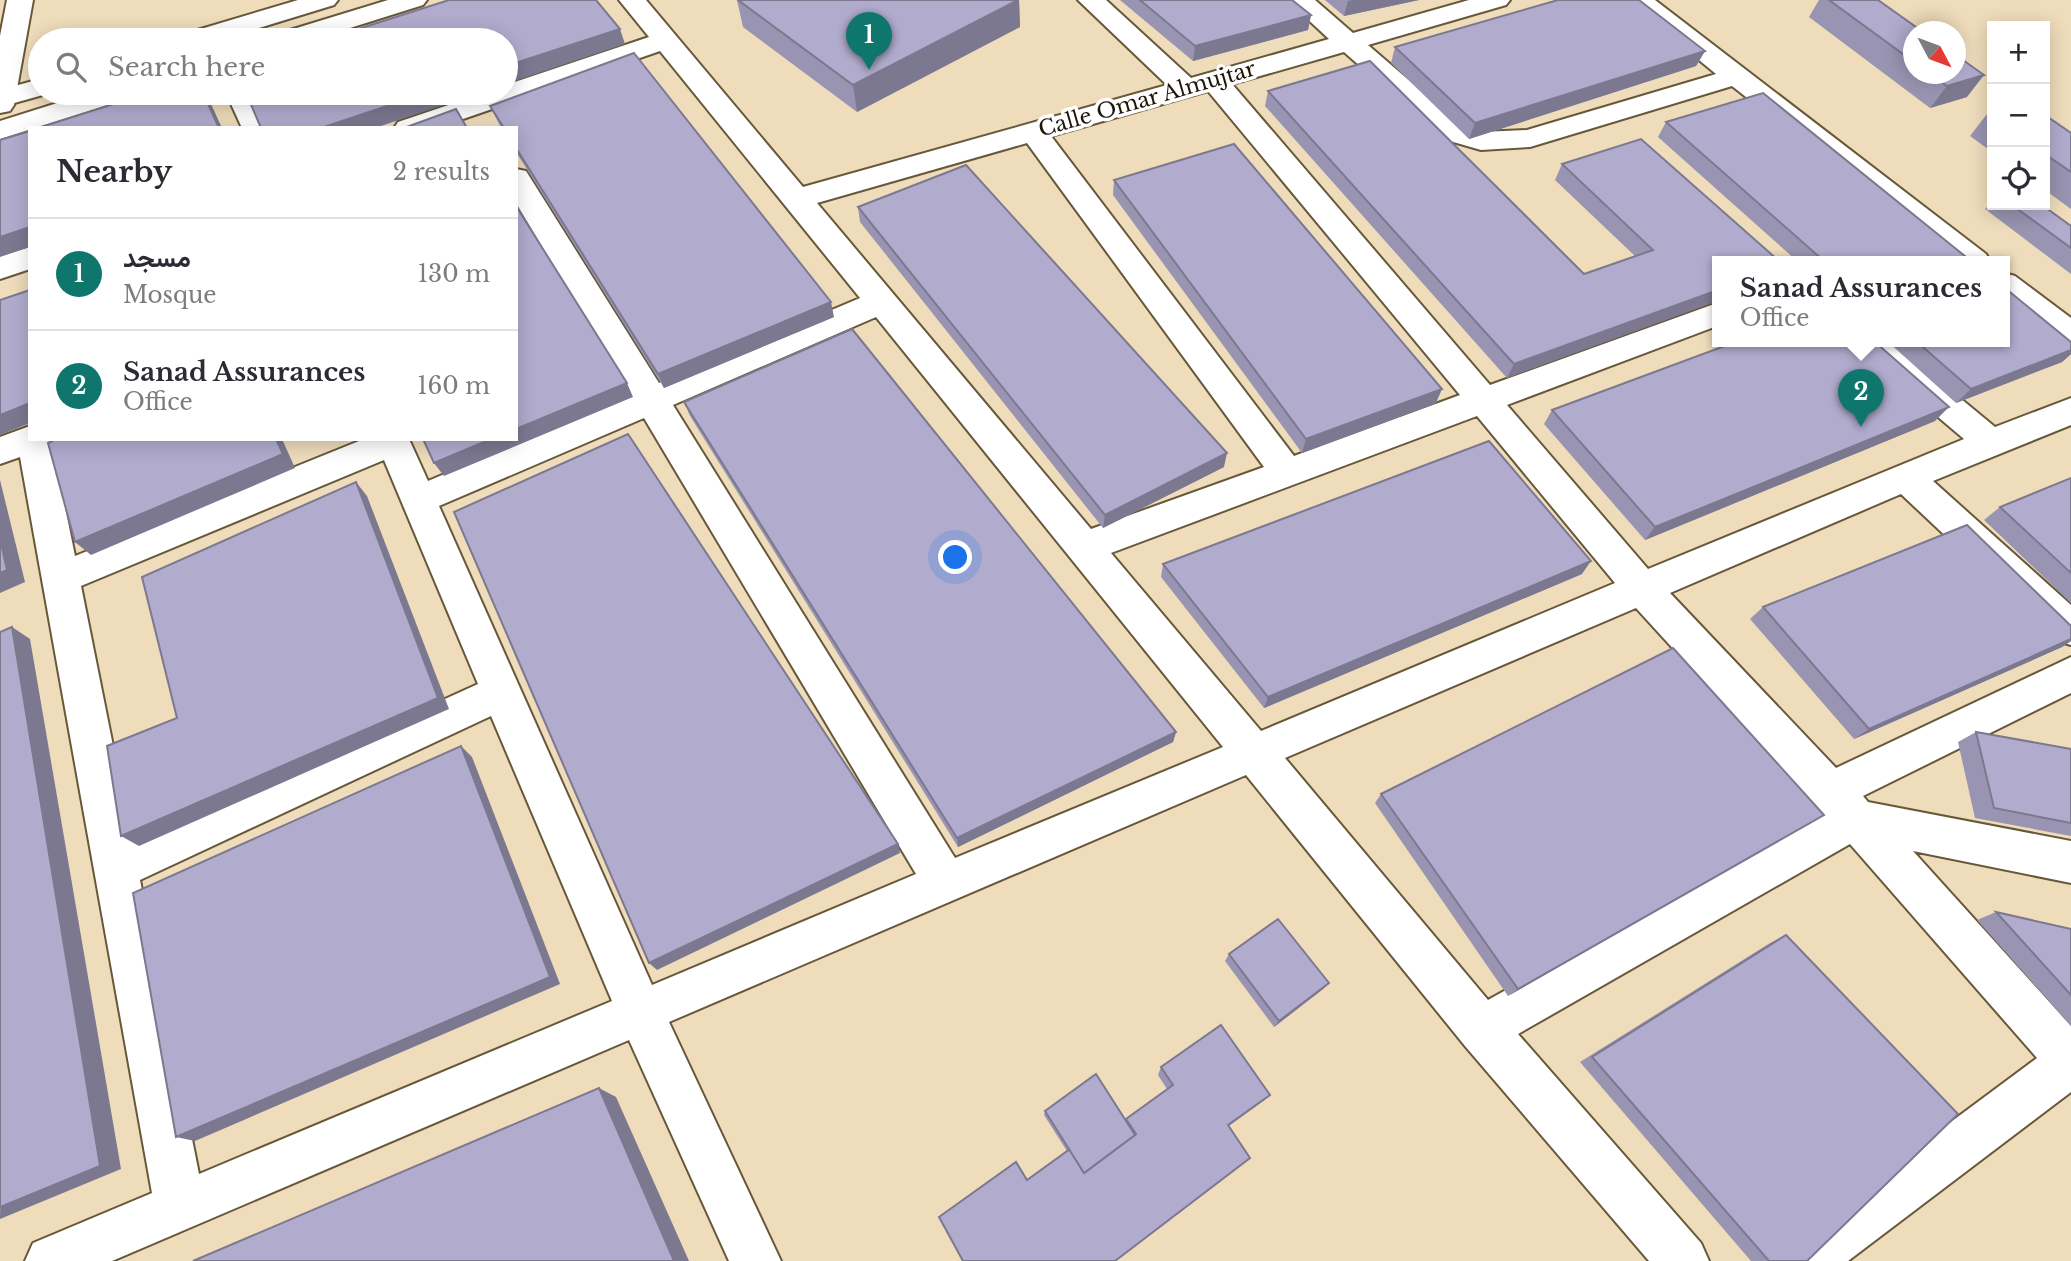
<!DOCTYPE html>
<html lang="en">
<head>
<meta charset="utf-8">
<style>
	:root { --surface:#fff; --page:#f2f2f3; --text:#2b2b33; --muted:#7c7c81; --line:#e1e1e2; --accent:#0f766e }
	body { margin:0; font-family:"Libre Baskerville",Vazirmatn,serif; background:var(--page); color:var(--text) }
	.controls { position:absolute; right:21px; top:21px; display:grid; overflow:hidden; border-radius:0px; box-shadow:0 4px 18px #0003 }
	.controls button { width:63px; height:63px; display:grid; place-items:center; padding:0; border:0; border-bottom:2px solid var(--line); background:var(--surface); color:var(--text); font:35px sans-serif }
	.compass { position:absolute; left:1903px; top:21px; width:63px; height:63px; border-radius:50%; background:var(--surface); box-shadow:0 4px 18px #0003; rotate:131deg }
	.you { position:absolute; left:956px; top:558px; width:24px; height:24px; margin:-18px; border:5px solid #fff; border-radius:50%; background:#1a73e8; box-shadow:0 0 0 10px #1a73e833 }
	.badge { display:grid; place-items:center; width:46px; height:46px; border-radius:50%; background:var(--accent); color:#fff; font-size:23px; font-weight:700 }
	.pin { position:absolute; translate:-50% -58px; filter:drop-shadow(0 2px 4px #0008) }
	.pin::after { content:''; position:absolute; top:37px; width:24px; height:21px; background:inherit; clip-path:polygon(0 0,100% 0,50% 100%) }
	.popup { position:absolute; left:1712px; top:256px; width:298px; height:91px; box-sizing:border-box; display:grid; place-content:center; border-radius:0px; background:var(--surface); filter:drop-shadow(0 2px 5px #0005); font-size:23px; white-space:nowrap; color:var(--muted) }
	.popup b { font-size:26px; color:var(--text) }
	.popup::after { content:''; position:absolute; left:50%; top:100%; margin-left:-14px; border:14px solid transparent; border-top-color:var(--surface) }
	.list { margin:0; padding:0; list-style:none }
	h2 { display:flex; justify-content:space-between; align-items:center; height:91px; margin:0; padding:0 28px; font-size:30px }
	h2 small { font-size:23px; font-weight:400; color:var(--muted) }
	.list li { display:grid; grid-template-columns:46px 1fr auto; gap:21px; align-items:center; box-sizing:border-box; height:112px; padding:0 28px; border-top:2px solid var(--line) }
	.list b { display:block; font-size:26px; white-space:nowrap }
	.list p { margin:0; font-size:23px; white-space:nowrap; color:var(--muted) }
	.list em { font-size:23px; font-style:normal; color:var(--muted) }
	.icon { flex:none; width:38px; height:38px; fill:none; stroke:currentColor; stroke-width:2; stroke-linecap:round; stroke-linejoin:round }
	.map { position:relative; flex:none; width:2071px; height:1261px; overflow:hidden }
	.search { position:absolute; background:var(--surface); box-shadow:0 4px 18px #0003; left:28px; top:28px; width:490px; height:77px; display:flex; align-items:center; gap:18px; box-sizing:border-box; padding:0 24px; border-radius:38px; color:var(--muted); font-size:26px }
	.panel { position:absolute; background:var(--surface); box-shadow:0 4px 18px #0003; left:28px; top:126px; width:490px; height:315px; border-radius:0px }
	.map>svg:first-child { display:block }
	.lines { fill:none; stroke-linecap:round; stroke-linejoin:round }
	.minor-casing { stroke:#67583a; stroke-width:4 }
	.tertiary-casing { stroke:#67583a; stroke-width:4 }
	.minor { fill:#fff; fill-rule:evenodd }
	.tertiary { fill:#fff; fill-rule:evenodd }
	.wall { fill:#9894b1 }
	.shaded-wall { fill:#7c7890 }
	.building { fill:#b1acce; stroke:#7c7890; stroke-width:2 }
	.labels { text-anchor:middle; stroke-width:7; stroke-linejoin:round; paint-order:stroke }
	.far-street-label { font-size:21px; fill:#1d170b; stroke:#fff }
</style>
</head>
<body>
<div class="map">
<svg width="2071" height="1261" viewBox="0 0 2071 1261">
	<rect width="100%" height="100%" fill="#eedcbb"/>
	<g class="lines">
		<defs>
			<g id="minor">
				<path d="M7,0H33L14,105L10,111L0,113V36Z"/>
				<path d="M619,0H646L803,187L1167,85L1078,0H1106L1191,78L1329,39L1287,0H1315L1353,33L1469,0H1510L1506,5L1368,45L1463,127L1481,132L1527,130L1716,74L1626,0H1655L1986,254L1990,261H1954L1732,86L1530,147L1481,150L1443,139L1344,52L1232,84L1490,385L1717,303V326L1507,405L1648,569L1964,439L1858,349L1853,341H1891L1995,427L2071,398V425L1933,481L2071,605V645L2057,641L1901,494L1670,593L1836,768L2071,657V693L1863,796L1868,802L2071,841V883L1913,851L2071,1026V1092L1848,1261H1780L1788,1243L2037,1058L1850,844L1518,1034L1701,1243L1709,1261H1649L1465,1046L1246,775L669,1022L781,1261H729L629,1040L112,1261H25L33,1243L152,1193L20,457L0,464V437L30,426V439H51L75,556L364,439H409L428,481L631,395L516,203V169L526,171L659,383L860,298L660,51L437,128H394L398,122L484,93H506V85L649,37ZM1208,91L1460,395L1294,456L1051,136ZM1027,143L1264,467L1091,529L817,203ZM876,317L1223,747L955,858L673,405ZM1477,416L1615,583L1261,731L1111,553ZM644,418L916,874L652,985L439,506ZM384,460L478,684L132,841L81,586ZM1636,608L1823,813L1488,1000L1285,758ZM491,716L612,1001L199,1174L140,880Z"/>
				<path d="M226,93H254L270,128H242Z"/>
				<path d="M30,247V269L0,279V256Z"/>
				<path d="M2004,273L2015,276L2071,318V347L2060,343L2004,301Z"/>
			</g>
			<g id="tertiary">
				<path d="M298,0H338L334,5L220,40H180L184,34Z"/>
				<path d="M388,0H427L423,5L312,40H273L277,34Z"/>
				<path d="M40,79V93H50L0,107V90Z"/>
				<path d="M89,93H131L127,99L0,139V121Z"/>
			</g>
		</defs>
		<!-- minor casing -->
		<use href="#minor" class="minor-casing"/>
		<!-- tertiary casing -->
		<use href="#tertiary" class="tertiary-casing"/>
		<!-- minor -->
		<use href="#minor" class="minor"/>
		<!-- tertiary -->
		<use href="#tertiary" class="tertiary"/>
	</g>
	<!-- wall -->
	<g class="wall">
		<path d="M737,0H1019L1020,27L857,112L743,27Z"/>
		<path d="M1120,0H1292L1311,15L1308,30L1193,61Z"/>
		<path d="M1325,0H1419L1344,16Z"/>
		<path d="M1819,0H1878L1914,32V74H1956L1967,97L1930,108L1809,17Z"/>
		<path d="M1395,47L1705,51L1696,66L1469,139L1391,63Z"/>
		<path d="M1268,91L1584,274L1635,256L1555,180L1562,164L1779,261L1507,378L1265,106Z"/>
		<path d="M490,106L834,317L664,388L516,152V128H501Z"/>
		<path d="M1992,112V152L1970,136L1987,114Z"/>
		<path d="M2045,115L2071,133V209L2045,190Z"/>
		<path d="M1666,122L1971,261H1797L1658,137Z"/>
		<path d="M1114,180L1436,403L1302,453L1113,195Z"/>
		<path d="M1992,201V205H2042L2071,226V274L1985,209Z"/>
		<path d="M858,207L1224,467L1103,528L860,222Z"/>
		<path d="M1887,341L2071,342V354L2062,362L1956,403Z"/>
		<path d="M684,402L1176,732L1173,742L958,847L690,416Z"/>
		<path d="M1552,410L1935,421L1645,540L1544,424Z"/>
		<path d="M2071,478V603L1984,520L2000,507Z"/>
		<path d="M1163,564L1582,574L1264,708L1161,577Z"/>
		<path d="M1763,607L2071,626V641L2062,647L1854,739L1750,619Z"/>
		<path d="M1976,732L2071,749V836L1975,818L1958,742Z"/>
		<path d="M1381,794L1824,815L1508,996L1375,803Z"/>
		<path d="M1996,912L2071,929V1026L1977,920Z"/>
		<path d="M1786,935L1807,1261H1751L1580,1062L1770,943Z"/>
		<path d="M1229,954L1329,983L1323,989L1274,1027L1225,961Z"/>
		<path d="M1161,1067L1270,1095L1263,1101L1027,1180L1067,1151L1044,1115L1045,1111L1125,1120L1167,1089L1158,1075Z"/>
	</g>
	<!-- shaded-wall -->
	<g class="shaded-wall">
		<path d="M1018,0H1019L1020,27L857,112L853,85Z"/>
		<path d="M1353,0H1419L1344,16L1348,1Z"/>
		<path d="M1311,15L1308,30L1193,61L1195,46Z"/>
		<path d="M620,29L625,44L506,84V66Z"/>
		<path d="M1705,51L1696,66L1469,139L1475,123Z"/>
		<path d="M1984,75L1967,97L1930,108L1947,86Z"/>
		<path d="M203,93H206L222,128H219Z"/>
		<path d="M426,93H479L375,128H321Z"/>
		<path d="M30,227V247L0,257V237Z"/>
		<path d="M1718,290V301L1507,378L1514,364Z"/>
		<path d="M831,302L834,317L664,388L658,374Z"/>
		<path d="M2071,350V354L2062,362L1956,403L1971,389Z"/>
		<path d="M627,383L633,397L444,476L434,463L491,439H516V429Z"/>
		<path d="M1442,389L1436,403L1302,453L1306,439Z"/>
		<path d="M30,403V423L0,435V415Z"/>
		<path d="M1949,407L1935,421L1645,540L1655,527Z"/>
		<path d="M276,439H282L295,468L91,555L75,542Z"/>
		<path d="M1227,453L1224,467L1103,528L1105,515Z"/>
		<path d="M0,480L25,582L0,593Z"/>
		<path d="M356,482L367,496L449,709L139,846L121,836Z"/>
		<path d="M1591,561L1582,574L1264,708L1268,697Z"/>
		<path d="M12,627L30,639L121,1169L0,1219Z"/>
		<path d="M2071,639V641L2062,647L1854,739L1869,729Z"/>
		<path d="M1176,732L1173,742L958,847L957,838Z"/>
		<path d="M461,746L472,757L560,984L195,1141L176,1137Z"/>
		<path d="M1824,815L1809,824L1508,996L1518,989Z"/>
		<path d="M898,844L900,853L657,970L649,963Z"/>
		<path d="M1329,983L1323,989L1274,1027L1279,1021Z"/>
		<path d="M599,1088L616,1097L689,1261H674Z"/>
		<path d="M1270,1095L1263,1101L1222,1131L1228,1125Z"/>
	</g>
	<!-- building -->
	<g class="building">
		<path d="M449,0H596L620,29L506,66V40H324Z"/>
		<path d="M738,0H1018L853,85Z"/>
		<path d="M1140,0H1292L1311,15L1195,46Z"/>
		<path d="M1558,0H1639L1705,51L1475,123L1395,47Z"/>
		<path d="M1829,0H1878L1923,32H1914V62Z"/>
		<path d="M634,53L831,302L658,374L516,148V128H504L490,106Z"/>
		<path d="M1956,55L1984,75L1947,86L1930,74H1956Z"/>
		<path d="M1370,61L1584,274L1653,250L1562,164L1641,139L1779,261H1718V290L1514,364L1268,91Z"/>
		<path d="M148,93H203L219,128H38Z"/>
		<path d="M246,93H426L321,128H261Z"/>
		<path d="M1763,93L1971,261H1824L1666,122Z"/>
		<path d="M456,109L467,128H404Z"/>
		<path d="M2045,115L2071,133V172L2045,154Z"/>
		<path d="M30,131V227L0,237V140Z"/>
		<path d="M1234,144L1442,389L1306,439L1114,180Z"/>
		<path d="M966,165L1227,453L1105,515L858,207Z"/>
		<path d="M2012,205H2042L2071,226V248Z"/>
		<path d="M516,206L627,383L516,429Z"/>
		<path d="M2005,288L2071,342V350L1971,389L1916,341H2005Z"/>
		<path d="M30,290V403L0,415V300Z"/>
		<path d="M852,329L1176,732L957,838L684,402Z"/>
		<path d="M1738,341H1874L1949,407L1655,527L1552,410Z"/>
		<path d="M628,434L898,844L649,963L454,512Z"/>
		<path d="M56,439H276L283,454L75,542L48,443Z"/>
		<path d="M423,439H491L434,463Z"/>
		<path d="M1489,441L1591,561L1268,697L1163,564Z"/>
		<path d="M2071,478V573L2000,507Z"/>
		<path d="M356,482L438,698L121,836L107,746L177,718L142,577Z"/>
		<path d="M1967,525L2071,626V639L1869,729L1763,607Z"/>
		<path d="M0,539L7,570L0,573Z"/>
		<path d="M12,627L100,1166L0,1207V632Z"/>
		<path d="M1673,648L1824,815L1518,989L1381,794Z"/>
		<path d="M1976,732L2071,749V823L1994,808Z"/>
		<path d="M461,746L550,977L176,1137L133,893Z"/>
		<path d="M1996,912L2071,929V995Z"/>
		<path d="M1278,919L1329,983L1279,1021L1229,954Z"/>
		<path d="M1786,935L1958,1114L1807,1261H1769L1592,1057Z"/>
		<path d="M1221,1025L1270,1095L1228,1125L1250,1158L1115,1261H963L939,1217L1016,1162L1027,1180L1070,1149L1084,1173L1136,1134L1126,1119L1173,1085L1161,1067Z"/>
		<path d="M1096,1074L1135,1135L1084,1173L1045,1111Z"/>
		<path d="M599,1088L674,1261H193Z"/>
	</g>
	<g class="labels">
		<!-- far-street labels -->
		<g class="far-street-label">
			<text transform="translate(1147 99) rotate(-16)" y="7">Calle Omar Almujtar</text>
		</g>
	</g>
</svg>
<div class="controls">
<button>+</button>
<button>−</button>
<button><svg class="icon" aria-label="locate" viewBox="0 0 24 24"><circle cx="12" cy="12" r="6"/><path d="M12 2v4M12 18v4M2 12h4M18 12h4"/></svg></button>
</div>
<svg class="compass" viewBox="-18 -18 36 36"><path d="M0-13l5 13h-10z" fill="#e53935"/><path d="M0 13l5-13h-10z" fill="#7c7c81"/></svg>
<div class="you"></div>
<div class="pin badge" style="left:869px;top:70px">1</div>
<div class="pin badge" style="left:1861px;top:427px">2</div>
<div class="popup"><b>Sanad Assurances</b>Office</div>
<div class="search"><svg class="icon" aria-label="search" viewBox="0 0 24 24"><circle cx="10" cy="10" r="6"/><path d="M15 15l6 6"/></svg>Search here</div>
<section class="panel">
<h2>Nearby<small>2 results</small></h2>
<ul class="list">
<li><span class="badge">1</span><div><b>مسجد</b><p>Mosque</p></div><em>130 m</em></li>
<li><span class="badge">2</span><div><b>Sanad Assurances</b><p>Office</p></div><em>160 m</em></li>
</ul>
</section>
</div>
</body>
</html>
